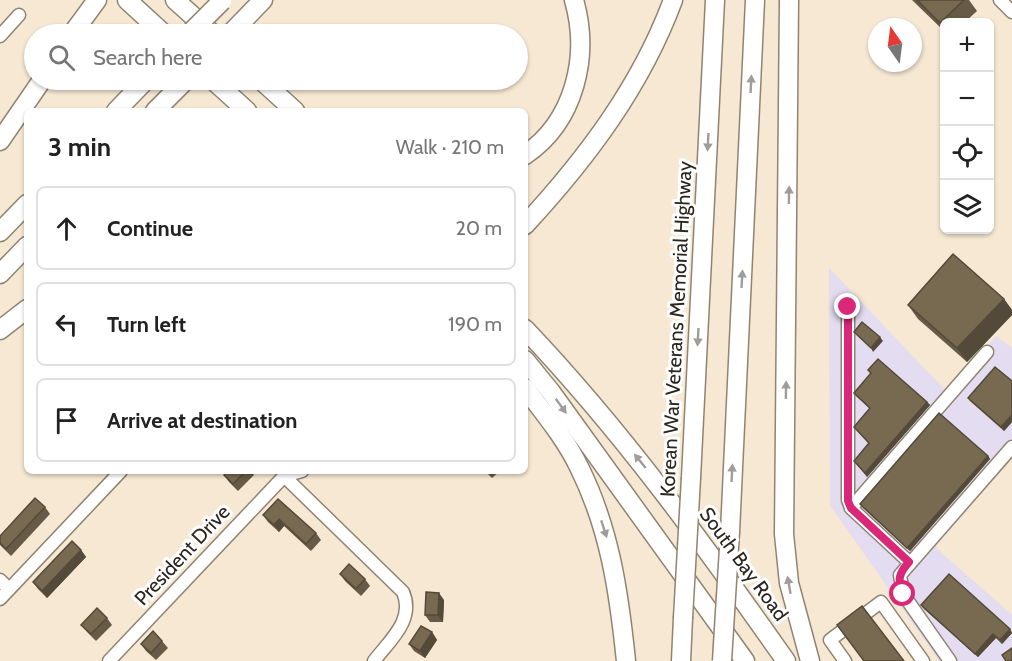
<!DOCTYPE html>
<html lang="en">
<head>
<meta charset="utf-8">
<style>
	:root { --surface:#fff; --page:#f6f6f6; --text:#222; --muted:#767676; --line:#e0e0e0 }
	body { margin:0; font-family:Cabin,sans-serif; background:var(--page); color:var(--text) }
	.controls { position:absolute; right:18px; top:18px; display:grid; overflow:hidden; border-radius:9px; box-shadow:0 2px 4px #0004 }
	.controls button { width:54px; height:54px; display:grid; place-items:center; padding:0; border:0; border-bottom:2px solid var(--line); background:var(--surface); color:var(--text); font:30px sans-serif }
	.compass { position:absolute; left:868px; top:18px; width:54px; height:54px; border-radius:50%; background:var(--surface); box-shadow:0 2px 4px #0004; rotate:346deg }
	.stop { position:absolute; width:18px; height:18px; margin:-14px; border:4px solid #db2777; border-radius:50%; background:#fff }
	.stop.end { background:#db2777; border-color:#fff; box-shadow:0 2px 6px #0008 }
	.list { margin:0; padding:0; list-style:none }
	h2 { display:flex; justify-content:space-between; align-items:center; height:78px; margin:0; padding:0 24px; font-size:26px }
	h2 small { font-size:20px; font-weight:400; color:var(--muted) }
	.list li { display:grid; grid-template-columns:39px 1fr auto; gap:18px; align-items:center; box-sizing:border-box; height:84px; margin:0 12px 12px; padding:0 12px; border:2px solid var(--line); border-radius:9px }
	.list b { display:block; font-size:22px; white-space:nowrap }
	.list em { font-size:20px; font-style:normal; color:var(--muted) }
	.icon { flex:none; width:33px; height:33px; fill:none; stroke:currentColor; stroke-width:2; stroke-linecap:round; stroke-linejoin:round }
	.map { position:relative; flex:none; width:1012px; height:661px; overflow:hidden }
	.search { position:absolute; background:var(--surface); box-shadow:0 2px 4px #0004; left:24px; top:24px; width:504px; height:66px; display:flex; align-items:center; gap:15px; box-sizing:border-box; padding:0 21px; border-radius:33px; color:var(--muted); font-size:22px }
	.panel { position:absolute; background:var(--surface); box-shadow:0 2px 4px #0004; left:24px; top:108px; width:504px; height:366px; border-radius:9px }
	.map>svg:first-child { display:block }
	.commercial { fill:#e4dcf1 }
	.lines { fill:none; stroke-linecap:round; stroke-linejoin:round }
	.minor-casing { stroke:#908471; stroke-width:15 }
	.highway-casing { stroke:#908471; stroke-width:21 }
	.minor { stroke:#fff; stroke-width:12 }
	.highway { stroke:#fff; stroke-width:18 }
	.highway-bridge-casing { stroke:#908471; stroke-width:21; stroke-linecap:butt }
	.highway-bridge { stroke:#fff; stroke-width:18 }
	.wall { fill:#675a46 }
	.shaded-wall { fill:#544a39 }
	.building { fill:#786951; stroke:#544a39; stroke-width:1.5 }
	.oneway { fill:#9f9d99 }
	.route { stroke:#db2777; stroke-width:8 }
	.labels { text-anchor:middle; stroke-width:6; stroke-linejoin:round; paint-order:stroke }
	.street-label { font-size:20px; fill:#2a251d; stroke:#fff }
</style>
</head>
<body>
<div class="map">
<svg width="1012" height="661" viewBox="0 0 1012 661">
	<rect width="100%" height="100%" fill="#f6e8d3"/>
	<!-- commercial -->
	<path class="commercial" d="M829,268L946,391L996,336L1012,348V458L935,547L1012,615V661H939L830,505Z"/>
	<g class="lines">
		<defs>
			<g id="minor">
				<path d="M1000,0L1012,12"/>
				<path d="M0,36L19,15"/>
				<path d="M848,307V500L851,508L909,562"/>
				<path d="M284,476L403,592C415,620 390,640 374,661"/>
				<path d="M284,476L302,471"/>
				<path d="M851,508L987,352"/>
				<path d="M0,580L9,589"/>
				<path d="M0,599L121,471"/>
				<path d="M109,661L289,471"/>
				<path d="M845,661L830,640L881,602L923,661"/>
				<path d="M950,661L903,594L900,575L1012,447"/>
			</g>
			<g id="highway">
				<path d="M127,0L164,34"/>
				<path d="M175,0L213,34"/>
				<path d="M789,0L784,534L789,583L810,661"/>
				<path d="M72,34L97,0"/>
				<path d="M230,34L263,0"/>
				<path d="M213,80L247,111"/>
				<path d="M261,80L295,111"/>
				<path d="M116,111L146,80"/>
				<path d="M155,111L186,80"/>
				<path d="M0,141L42,80"/>
				<path d="M525,155C575,121 590,56 574,0"/>
				<path d="M525,225C587,158 641,86 673,0"/>
				<path d="M0,232L27,204"/>
				<path d="M0,274L27,246"/>
				<path d="M525,329C623,432 705,546 786,661"/>
				<path d="M0,330L27,309"/>
				<path d="M525,360L551,392L745,661"/>
				<path d="M525,388C544,413 565,438 579,467C610,529 619,593 626,661"/>
				<path d="M691,478L715,0"/>
				<path d="M730,532L755,0"/>
				<path d="M681,661L683,618"/>
			</g>
		</defs>
		<!-- minor casing -->
		<use href="#minor" class="minor-casing"/>
		<!-- highway casing -->
		<use href="#highway" class="highway-casing"/>
		<!-- minor -->
		<use href="#minor" class="minor"/>
		<!-- highway -->
		<use href="#highway" class="highway"/>
		<defs>
			<g id="highway-bridge">
				<path d="M189,34L222,1"/>
				<path d="M683,618L691,478"/>
				<path d="M722,661L730,532"/>
			</g>
		</defs>
		<!-- highway-bridge casing -->
		<use href="#highway-bridge" class="highway-bridge-casing"/>
		<!-- highway-bridge -->
		<use href="#highway-bridge" class="highway-bridge"/>
	</g>
	<!-- wall -->
	<g class="wall">
		<path d="M912,0H969L977,11L965,22H945V32Z"/>
		<path d="M1004,299L1012,310V315L967,362L918,319L908,305Z"/>
		<path d="M868,370L927,402L930,405L867,477L854,461L869,444L854,427L870,409L856,396L854,393L871,374Z"/>
		<path d="M1012,381V422L1004,431L970,401L968,398Z"/>
		<path d="M988,456L990,459L910,551L862,507L860,504Z"/>
		<path d="M228,471H251L254,475L238,491L229,482L224,475Z"/>
		<path d="M485,471H500L492,478Z"/>
		<path d="M278,499L316,533L321,540L311,551L284,526L279,532L268,522L263,515Z"/>
		<path d="M45,507L50,514L11,556L0,545V536Z"/>
		<path d="M81,550L86,557L47,598L38,589L33,582Z"/>
		<path d="M340,574L365,579L370,586L361,596L345,581Z"/>
		<path d="M444,600L443,622H430L425,615Z"/>
		<path d="M921,605L1010,629L1012,633L1002,644L996,638L978,657L924,609Z"/>
		<path d="M107,618L112,625L96,641L87,632L81,625Z"/>
		<path d="M432,632L437,640L425,658L414,651L409,644Z"/>
		<path d="M162,641L168,648L156,660L146,651L141,644Z"/>
	</g>
	<!-- shaded-wall -->
	<g class="shaded-wall">
		<path d="M1004,299L1012,310V315L967,362L957,348Z"/>
		<path d="M880,337L883,341L873,352L871,348Z"/>
		<path d="M927,402L930,405L867,477L865,473Z"/>
		<path d="M1012,415V422L1004,431L1001,427Z"/>
		<path d="M988,456L990,459L910,551L907,548Z"/>
		<path d="M279,519L284,526L279,532L274,525Z"/>
		<path d="M81,550L86,557L47,598L42,591Z"/>
		<path d="M439,593L444,600L443,622L438,615Z"/>
		<path d="M1010,629L1012,633L1002,644L1000,640Z"/>
		<path d="M432,632L437,640L425,658L420,651Z"/>
		<path d="M993,634L996,638L978,657L975,654Z"/>
	</g>
	<!-- building -->
	<g class="building">
		<path d="M917,0H964L940,23Z"/>
		<path d="M953,254L1004,299L957,348L908,305Z"/>
		<path d="M862,322L880,337L871,348L854,332Z"/>
		<path d="M878,359L927,402L865,473L854,461L869,443L854,427L870,408L854,393L871,373L868,370Z"/>
		<path d="M995,367L1012,381V415L1001,427L968,398Z"/>
		<path d="M939,413L988,456L907,548L860,504Z"/>
		<path d="M228,471H246L233,484L224,475Z"/>
		<path d="M35,498L45,507L6,549L0,543V536Z"/>
		<path d="M278,499L316,533L306,544L279,519L274,525L263,515Z"/>
		<path d="M72,541L81,550L42,591L33,582Z"/>
		<path d="M349,564L365,579L356,589L340,574Z"/>
		<path d="M949,574L1010,629L1000,640L993,634L975,654L921,605Z"/>
		<path d="M426,592L439,593L438,615H425Z"/>
		<path d="M862,606L904,661H864L837,625Z"/>
		<path d="M97,608L107,618L91,634L81,625Z"/>
		<path d="M421,626L432,632L420,651L409,644Z"/>
		<path d="M153,631L162,641L151,653L141,644Z"/>
		<path d="M1012,648V661H1006L1002,655Z"/>
	</g>
	<!-- one-way arrows -->
	<defs><path id="oneway-solid" d="M-6-.8H1V-3.2L6.5 0L1 3.2V.8H-6Z" transform="scale(1.5)"/></defs>
	<g class="oneway">
		<use href="#oneway-solid" transform="translate(751 84) rotate(-87)"/>
		<use href="#oneway-solid" transform="translate(708 142) rotate(93)"/>
		<use href="#oneway-solid" transform="translate(789 195) rotate(-89)"/>
		<use href="#oneway-solid" transform="translate(742 279) rotate(-87)"/>
		<use href="#oneway-solid" transform="translate(698 337) rotate(93)"/>
		<use href="#oneway-solid" transform="translate(786 390) rotate(-89)"/>
		<use href="#oneway-solid" transform="translate(561 406) rotate(54)"/>
		<use href="#oneway-solid" transform="translate(640 461) rotate(-129)"/>
		<use href="#oneway-solid" transform="translate(732 473) rotate(-87)"/>
		<use href="#oneway-solid" transform="translate(604 529) rotate(72)"/>
		<use href="#oneway-solid" transform="translate(789 585) rotate(-100)"/>
	</g>
	<g class="lines">
		<!-- route -->
		<path class="route" d="M848,307V501L851,508L909,562C899,573 897,580 903,594"/>
	</g>
	<g class="labels">
		<!-- street labels -->
		<g class="street-label">
			<text transform="translate(676 329) rotate(-87)" y="7">Korean War Veterans Memorial Highway</text>
			<text transform="translate(182 555) rotate(-47)" y="7">President Drive</text>
			<text transform="translate(744 564) rotate(54)" y="7">South Bay Road</text>
		</g>
	</g>
</svg>
<div class="controls">
<button>+</button>
<button>−</button>
<button><svg class="icon" aria-label="locate" viewBox="0 0 24 24"><circle cx="12" cy="12" r="6"/><path d="M12 2v4M12 18v4M2 12h4M18 12h4"/></svg></button>
<button><svg class="icon" aria-label="layers" viewBox="0 0 24 24"><path d="M12 4l9 5-9 5-9-5zM3 14l9 5 9-5"/></svg></button>
</div>
<svg class="compass" viewBox="-18 -18 36 36"><path d="M0-13l5 13h-10z" fill="#e53935"/><path d="M0 13l5-13h-10z" fill="#767676"/></svg>
<div class="stop" style="left:903px;top:594px"></div>
<div class="stop end" style="left:848px;top:307px"></div>
<div class="search"><svg class="icon" aria-label="search" viewBox="0 0 24 24"><circle cx="10" cy="10" r="6"/><path d="M15 15l6 6"/></svg>Search here</div>
<section class="panel">
<h2>3 min<small>Walk · 210 m</small></h2>
<ul class="list">
<li><svg class="icon" aria-label="ahead" viewBox="0 0 24 24"><path d="M12 20V5M6 11l6-6 6 6"/></svg><div><b>Continue</b></div><em>20 m</em></li>
<li><svg class="icon" aria-label="left" viewBox="0 0 24 24"><path d="M17 20v-9H6M10 6l-5 5 5 5"/></svg><div><b>Turn left</b></div><em>190 m</em></li>
<li><svg class="icon" aria-label="arrive" viewBox="0 0 24 24"><path d="M6 21V4h12l-3 4 3 4H6"/></svg><div><b>Arrive at destination</b></div></li>
</ul>
</section>
</div>
</body>
</html>
